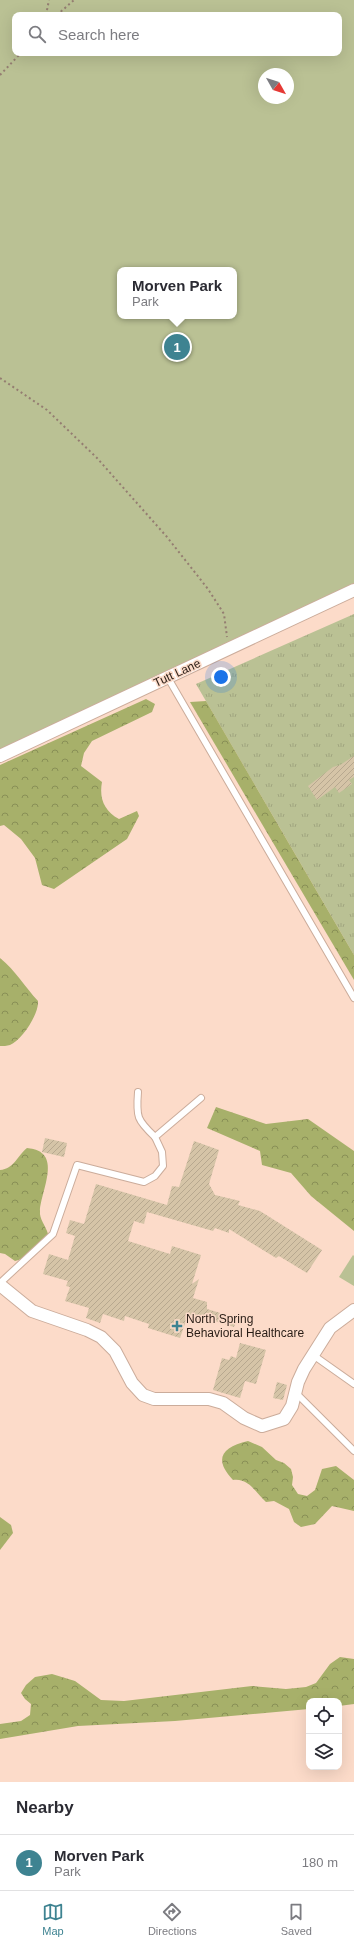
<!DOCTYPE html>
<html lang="en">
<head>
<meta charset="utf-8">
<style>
	:root { --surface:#fff; --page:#f7f7f7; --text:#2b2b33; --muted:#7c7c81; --line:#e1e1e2; --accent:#3e8391 }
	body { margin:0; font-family:Helvetica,sans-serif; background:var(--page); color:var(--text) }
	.controls { position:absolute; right:12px; bottom:12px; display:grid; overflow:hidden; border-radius:8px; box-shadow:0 4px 16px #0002 }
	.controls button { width:36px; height:36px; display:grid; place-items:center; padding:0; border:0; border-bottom:1px solid var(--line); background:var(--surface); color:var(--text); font:20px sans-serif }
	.compass { position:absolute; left:258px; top:68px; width:36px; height:36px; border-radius:50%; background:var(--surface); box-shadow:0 4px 16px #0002; rotate:129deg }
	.you { position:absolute; left:221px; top:677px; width:14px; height:14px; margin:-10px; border:3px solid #fff; border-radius:50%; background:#1a73e8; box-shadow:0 0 0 6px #1a73e833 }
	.badge { display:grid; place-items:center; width:26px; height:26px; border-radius:50%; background:var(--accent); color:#fff; font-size:13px; font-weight:700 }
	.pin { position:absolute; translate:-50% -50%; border:2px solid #fff; box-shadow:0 1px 4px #0006 }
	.popup { position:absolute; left:117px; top:267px; width:120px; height:52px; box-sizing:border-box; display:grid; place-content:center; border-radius:8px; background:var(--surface); filter:drop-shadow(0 1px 3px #0005); font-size:13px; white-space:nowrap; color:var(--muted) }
	.popup b { font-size:15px; color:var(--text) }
	.popup::after { content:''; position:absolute; left:50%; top:100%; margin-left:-8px; border:8px solid transparent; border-top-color:var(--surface) }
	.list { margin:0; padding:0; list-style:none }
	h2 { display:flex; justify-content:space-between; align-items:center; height:52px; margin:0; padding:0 16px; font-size:17px }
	h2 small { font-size:13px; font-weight:400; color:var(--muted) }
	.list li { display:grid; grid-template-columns:26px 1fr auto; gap:12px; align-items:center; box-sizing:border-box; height:56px; padding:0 16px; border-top:1px solid var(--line) }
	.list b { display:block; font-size:15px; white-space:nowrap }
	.list p { margin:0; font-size:13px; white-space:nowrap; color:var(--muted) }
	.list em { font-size:13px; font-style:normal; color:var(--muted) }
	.icon { flex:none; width:22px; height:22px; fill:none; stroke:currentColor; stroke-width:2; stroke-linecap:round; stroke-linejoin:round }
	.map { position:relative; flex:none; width:354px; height:1782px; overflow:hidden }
	.search { position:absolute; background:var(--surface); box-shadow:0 4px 16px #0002; left:12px; right:12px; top:12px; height:44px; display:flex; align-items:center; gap:10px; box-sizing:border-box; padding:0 14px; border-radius:8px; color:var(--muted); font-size:15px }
	.sheet { height:108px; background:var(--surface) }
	nav { display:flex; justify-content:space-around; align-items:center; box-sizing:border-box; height:56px; border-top:1px solid var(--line); background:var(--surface); font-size:11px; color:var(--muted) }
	nav a { display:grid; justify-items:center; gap:2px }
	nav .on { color:var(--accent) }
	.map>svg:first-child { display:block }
	.grass { fill:url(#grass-tufts) }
	.forest { fill:url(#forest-crowns) }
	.park { fill:#bac194; fill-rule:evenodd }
	.building { fill:url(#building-hatch) }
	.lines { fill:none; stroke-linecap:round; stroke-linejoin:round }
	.service-casing { stroke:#cbac9b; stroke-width:8 }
	.minor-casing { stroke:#cbac9b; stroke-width:14 }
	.path { stroke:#947d71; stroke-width:2; stroke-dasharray:2 3; stroke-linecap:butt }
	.service { stroke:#fff; stroke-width:6 }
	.minor { stroke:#fff; stroke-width:12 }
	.poi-dot { fill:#3e8391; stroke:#fcdbc9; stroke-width:1.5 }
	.labels { text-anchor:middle; stroke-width:3; stroke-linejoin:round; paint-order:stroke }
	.street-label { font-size:12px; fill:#291d16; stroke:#fcdbc9 }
	.poi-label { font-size:12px; fill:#291d16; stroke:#fcdbc9; text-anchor:start }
</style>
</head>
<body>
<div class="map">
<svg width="354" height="1782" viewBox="0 0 354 1782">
	<defs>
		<pattern id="grass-tufts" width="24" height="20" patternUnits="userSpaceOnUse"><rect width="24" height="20" fill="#bac194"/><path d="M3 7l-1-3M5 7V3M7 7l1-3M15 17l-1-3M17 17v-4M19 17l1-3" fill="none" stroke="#a0a57f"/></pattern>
		<pattern id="forest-crowns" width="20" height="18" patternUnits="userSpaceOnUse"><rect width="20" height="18" fill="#a7b06a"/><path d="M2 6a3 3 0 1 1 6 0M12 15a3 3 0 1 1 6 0" fill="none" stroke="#888f56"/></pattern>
		<pattern id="building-hatch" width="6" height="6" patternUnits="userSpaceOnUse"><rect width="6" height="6" fill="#d5c4a7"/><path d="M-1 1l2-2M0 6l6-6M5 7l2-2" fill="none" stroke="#b7a88f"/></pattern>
	</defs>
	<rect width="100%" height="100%" fill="#fcdbc9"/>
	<!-- grass -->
	<path class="grass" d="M354,614V955L196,684Z"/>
	<!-- forest -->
	<g class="forest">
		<path d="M146,699L155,704L152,712L92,741L84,753L81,766L102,782C99,798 104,811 119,819L137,811L139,816L127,839L54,889L42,885L35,858L21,839L4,825L0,826V765Z"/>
		<path d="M206,701L354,955V980L190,702Z"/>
		<path d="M0,958C15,970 25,987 38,1001C39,1014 22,1040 10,1045C7,1046 3,1046 0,1046Z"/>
		<path d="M216,1107L266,1124L308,1119L354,1151V1231L311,1196L291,1173L262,1165L260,1151L207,1128Z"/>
		<path d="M27,1148C64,1151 41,1190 40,1211C39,1219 46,1226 48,1234C42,1242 25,1260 15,1261L5,1254L0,1253V1170C14,1169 17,1156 27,1148Z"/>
		<path d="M248,1441L262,1447L276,1460L284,1463L291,1469L293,1477L292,1485L298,1494L307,1496L315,1490L322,1469L336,1466L354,1480V1511L332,1506L315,1524L301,1527L294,1522L289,1509L274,1501L266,1502C255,1492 249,1478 233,1480C213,1459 222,1447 248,1441Z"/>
		<path d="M0,1517L11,1525L13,1533L0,1550Z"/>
		<path d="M340,1657L354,1659V1704L339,1706V1701H309V1709L175,1721L78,1726L0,1739V1724L21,1721L30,1715L31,1704L25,1699L21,1693L26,1685L35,1677L52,1674L75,1681L101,1700L124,1701L252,1686L286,1689L306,1687L316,1683L330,1664Z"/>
	</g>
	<!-- park -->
	<g class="park">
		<path d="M0,0H354V596L0,756ZM15,15H339V53H15ZM264,74H288V98H264ZM120,270H234V316H120Z"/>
		<path d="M353,1255L354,1256V1286L339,1277Z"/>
	</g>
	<!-- building -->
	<g class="building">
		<path d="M354,756V777L349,780L352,784L339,793L335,787L317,800L308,786L333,767L340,765Z"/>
		<path d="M45,1138L67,1143L64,1157L42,1152Z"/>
		<path d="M194,1141L219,1150L209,1184L215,1195L240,1201L238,1205L260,1211L322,1250L307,1273L279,1256L276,1258L229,1229V1233L215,1228L213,1231L147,1212L144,1224L134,1221L128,1241L170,1254L172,1246L201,1255L192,1284L199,1279L193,1298L207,1302V1309L237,1318L234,1327L205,1318L203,1323L187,1318L180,1338L148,1328L149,1324L125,1316L124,1321L103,1314L100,1323L86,1318L89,1308L65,1301L70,1287L66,1286L68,1281L43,1274L49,1254L68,1260L75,1236L66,1233L70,1220L84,1224L96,1184L167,1205L172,1186L179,1187Z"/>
		<path d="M240,1343L266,1350L256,1384L245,1381L240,1398L213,1390L222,1358L229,1360L231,1356L236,1358Z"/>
		<path d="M277,1382L287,1385L283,1400L273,1398Z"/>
	</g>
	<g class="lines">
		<defs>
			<g id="service">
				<path d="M168,678L354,998"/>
				<path d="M138,1092C136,1117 137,1120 155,1137"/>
				<path d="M0,1283L53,1234L77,1165L144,1182L155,1176L163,1166L162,1152L155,1137L201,1098"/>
				<path d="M313,1355L354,1384"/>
				<path d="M296,1393L354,1451"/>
			</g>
			<g id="minor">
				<path d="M0,756L354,590"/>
				<path d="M0,1285L32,1311L87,1330L101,1337L115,1351L132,1383L143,1395L154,1399H209L223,1403L244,1418L262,1426L284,1419L292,1406L298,1382L304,1369L330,1328L354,1310"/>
			</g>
		</defs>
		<!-- service casing -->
		<use href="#service" class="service-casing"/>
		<!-- minor casing -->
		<use href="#minor" class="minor-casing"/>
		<!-- path -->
		<g class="path">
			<path d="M46,15L49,0"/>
			<path d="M57,15L74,0"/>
			<path d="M0,75L21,53"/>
			<path d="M0,378L47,410L97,458L167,537L208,589L224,614L227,637"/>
		</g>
		<!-- service -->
		<use href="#service" class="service"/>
		<!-- minor -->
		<use href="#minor" class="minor"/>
	</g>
	<!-- markers -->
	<path class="poi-dot" d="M175 1320h4v4h4v4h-4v4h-4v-4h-4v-4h4z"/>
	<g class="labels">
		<!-- street labels -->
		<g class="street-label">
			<text transform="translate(177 673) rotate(-25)" y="4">Tutt Lane</text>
		</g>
		<!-- poi labels -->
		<g class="poi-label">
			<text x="186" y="1323">North Spring<tspan x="186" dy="14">Behavioral Healthcare</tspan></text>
		</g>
	</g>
</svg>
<div class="controls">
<button><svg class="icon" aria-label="locate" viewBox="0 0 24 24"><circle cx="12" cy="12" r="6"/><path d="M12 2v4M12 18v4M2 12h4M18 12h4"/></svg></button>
<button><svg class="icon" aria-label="layers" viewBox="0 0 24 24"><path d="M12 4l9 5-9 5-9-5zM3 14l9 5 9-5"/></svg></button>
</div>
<svg class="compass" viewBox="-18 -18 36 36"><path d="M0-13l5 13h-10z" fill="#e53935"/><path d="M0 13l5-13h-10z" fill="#7c7c81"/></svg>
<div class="you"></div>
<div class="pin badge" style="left:177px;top:347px">1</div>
<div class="popup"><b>Morven Park</b>Park</div>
<div class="search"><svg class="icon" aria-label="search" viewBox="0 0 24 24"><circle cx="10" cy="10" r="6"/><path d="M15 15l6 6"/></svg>Search here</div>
</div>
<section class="sheet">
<h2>Nearby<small></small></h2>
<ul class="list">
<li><span class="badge">1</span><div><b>Morven Park</b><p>Park</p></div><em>180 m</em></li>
</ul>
</section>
<nav>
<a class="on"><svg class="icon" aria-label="map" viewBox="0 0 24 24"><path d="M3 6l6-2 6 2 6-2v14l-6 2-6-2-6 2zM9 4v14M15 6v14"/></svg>Map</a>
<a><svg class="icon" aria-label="directions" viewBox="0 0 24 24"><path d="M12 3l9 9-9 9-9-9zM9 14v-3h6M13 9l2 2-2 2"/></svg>Directions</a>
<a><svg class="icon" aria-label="saved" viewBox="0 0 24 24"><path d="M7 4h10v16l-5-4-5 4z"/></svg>Saved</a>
</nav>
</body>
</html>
